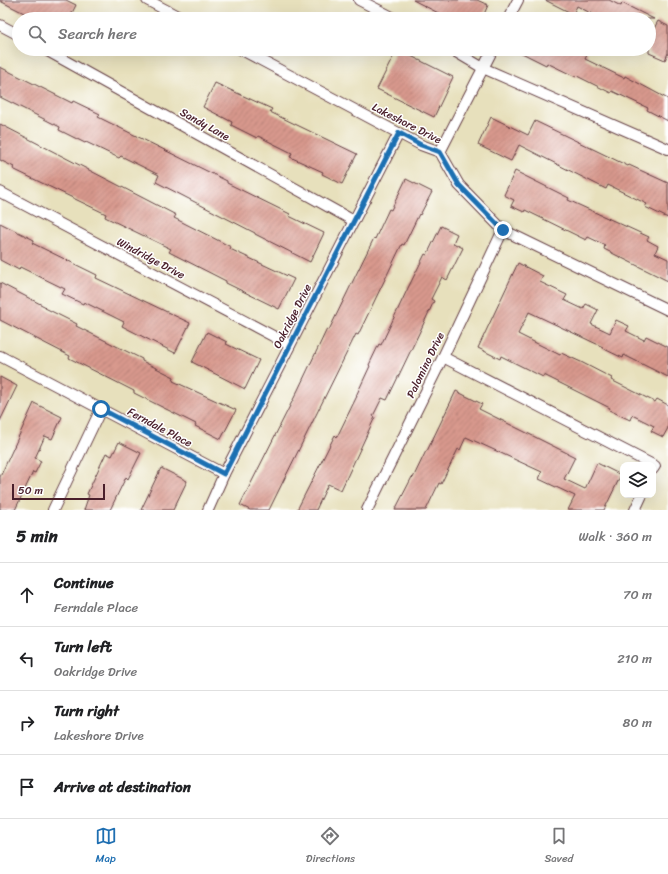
<!DOCTYPE html>
<html lang="en">
<head>
<meta charset="utf-8">
<style>
	:root { --surface:#fff; --page:#f2f2f2; --text:#202124; --muted:#757577; --line:#e0e0e0; --accent:#1f6fb2 }
	body { margin:0; font-family:Sriracha,sans-serif; background:var(--page); color:var(--text) }
	.controls { position:absolute; right:12px; bottom:12px; display:grid; overflow:hidden; border-radius:8px; box-shadow:0 4px 16px #0002 }
	.controls button { width:36px; height:36px; display:grid; place-items:center; padding:0; border:0; border-bottom:1px solid var(--line); background:var(--surface); color:var(--text); font:20px sans-serif }
	.scale { position:absolute; left:12px; bottom:10px; width:93px; box-sizing:border-box; padding-left:4px; border:2px solid #4a1f2b; border-top:0; font-size:11px; line-height:14px; white-space:nowrap; color:#4a1f2b; -webkit-text-stroke:3px #fff; paint-order:stroke }
	.stop { position:absolute; width:12px; height:12px; margin:-9px; border:3px solid #1f6fb2; border-radius:50%; background:#fff }
	.stop.end { background:#1f6fb2; border-color:#fff; box-shadow:0 1px 4px #0008 }
	.list { margin:0; padding:0; list-style:none }
	h2 { display:flex; justify-content:space-between; align-items:center; height:52px; margin:0; padding:0 16px; font-size:17px }
	h2 small { font-size:13px; font-weight:400; color:var(--muted) }
	.list li { display:grid; grid-template-columns:26px 1fr auto; gap:12px; align-items:center; box-sizing:border-box; height:64px; padding:0 16px; border-top:1px solid var(--line) }
	.list b { display:block; font-size:15px; white-space:nowrap }
	.list p { margin:0; font-size:13px; white-space:nowrap; color:var(--muted) }
	.list em { font-size:13px; font-style:normal; color:var(--muted) }
	.icon { flex:none; width:22px; height:22px; fill:none; stroke:currentColor; stroke-width:2; stroke-linecap:round; stroke-linejoin:round }
	.map { position:relative; flex:none; width:668px; height:510px; overflow:hidden }
	.search { position:absolute; background:var(--surface); box-shadow:0 4px 16px #0002; left:12px; right:12px; top:12px; height:44px; display:flex; align-items:center; gap:10px; box-sizing:border-box; padding:0 14px; border-radius:22px; color:var(--muted); font-size:15px }
	.sheet { height:308px; background:var(--surface) }
	nav { display:flex; justify-content:space-around; align-items:center; box-sizing:border-box; height:56px; border-top:1px solid var(--line); background:var(--surface); font-size:11px; color:var(--muted) }
	nav a { display:grid; justify-items:center; gap:2px }
	nav .on { color:var(--accent) }
	.map>svg:first-child { display:block }
	.building { fill:url(#building-hatch) }
	.lines { fill:none; stroke-linecap:round; stroke-linejoin:round }
	.street-casing { stroke:#623c41; stroke-width:12 }
	.street { stroke:#fff; stroke-width:10 }
	.route { stroke:#1f6fb2; stroke-width:5 }
	.labels { text-anchor:middle; stroke-width:3; stroke-linejoin:round; paint-order:stroke }
	.street-label { font-size:11px; fill:#4a1f2b; stroke:#fff }
</style>
</head>
<body>
<div class="map">
<svg width="668" height="510" viewBox="0 0 668 510">
	<defs>
		<pattern id="building-hatch" width="6" height="6" patternUnits="userSpaceOnUse"><rect width="6" height="6" fill="#d8998d"/><path d="M-1 1l2-2M0 6l6-6M5 7l2-2" fill="none" stroke="#b17c73"/></pattern>
	</defs>
	<rect width="100%" height="100%" fill="#fff"/>
	<filter id="ink" filterUnits="userSpaceOnUse"><feTurbulence type="fractalNoise" baseFrequency=".025" numOctaves="2"/><feDisplacementMap in="SourceGraphic" scale="8" xChannelSelector="R" yChannelSelector="G"/><feConvolveMatrix kernelMatrix="1 2 1 2 8 2 1 2 1" color-interpolation-filters="sRGB"/></filter>
	<filter id="wash" filterUnits="userSpaceOnUse"><feTurbulence type="fractalNoise" baseFrequency=".012" numOctaves="4" result="noise"/><feDisplacementMap in="SourceGraphic" scale="16" xChannelSelector="R" yChannelSelector="G"/><feGaussianBlur stdDeviation="0.9" result="paint"/><feColorMatrix in="noise" values="0 0 0 0 0 0 0 0 0 0 0 0 0 0 0 0 0 1.4 0 .05"/><feComposite in="paint" operator="in"/></filter>
	<g filter="url(#wash)">
		<rect width="100%" height="100%" fill="#e7e0bc"/>
		<g id="blocks">
			<!-- building -->
			<g class="building">
				<path d="M0,0H66L76,5L69,19H36L0,1Z"/>
				<path d="M413,0H477L488,5L482,19H450Z"/>
				<path d="M545,0H609L621,6L622,3L654,19H602L577,6L573,14Z"/>
				<path d="M658,21L668,26V53L665,60L649,53V38Z"/>
				<path d="M397,49L453,77L434,117L377,89Z"/>
				<path d="M514,49H580L588,53L585,59L624,78L625,76L668,99V121L647,110L648,108L612,91L611,93L577,76L576,77L547,63L546,65Z"/>
				<path d="M0,67L72,103L73,101L100,114L98,117L227,181V183L290,214L289,216L324,233L310,262L255,234V233L156,182L159,175L121,156L119,158L86,142L85,143L59,130L60,127L0,97Z"/>
				<path d="M215,83L272,109L270,112L357,154L342,184L322,174L323,172L290,157L292,153L258,136L257,138L231,125L232,122L203,107Z"/>
				<path d="M491,117L528,135L535,121L628,166L629,165L668,183V218L645,207L647,204L608,185L606,189L519,145L511,161L478,145Z"/>
				<path d="M0,124L176,215L174,218L231,247L230,249L294,279L279,309L226,283V281L169,252L171,249L105,217L106,214L13,169L14,167L0,160Z"/>
				<path d="M515,171L569,198L568,200L649,237L647,240L658,246L655,253L668,259V281L604,249L605,245L588,237L586,240L525,210L524,212L511,206L514,200L504,195Z"/>
				<path d="M406,179L432,192L420,215L419,214L404,245L402,244L358,335L356,334L269,510H250L240,505L298,390L327,329L329,330L374,238L375,239L389,209L391,210Z"/>
				<path d="M0,223L34,240L32,243L97,275L96,278L190,323L175,353L122,326L124,322L84,302L83,304L62,294L65,289L20,267L19,270L0,260Z"/>
				<path d="M441,226L457,234L453,243L463,248L447,280L442,277L431,299L434,301L422,327L387,400L382,398L373,416L375,417L341,490L328,484L316,510H297L335,435L337,437L357,396H356L370,366L369,365L379,344L381,345L408,288L425,254L427,255Z"/>
				<path d="M518,263L543,276L540,282L567,295L564,300L583,309L586,304L598,310L591,324L610,333L616,320L629,326L626,331L644,340L646,336L668,347V377L624,355L623,358L602,348L603,347L529,312L518,334L560,355L561,353L581,362L612,378L611,380L655,402L657,399L668,405V428L663,437L651,431L654,426L632,415L630,420L609,410L610,408L544,375L543,377L501,356L500,359L478,348Z"/>
				<path d="M0,283L46,307L45,308L77,324L76,326L142,359V361L174,377L173,381L236,410L221,439L195,426L196,424L134,393V391L69,358L70,356L0,320Z"/>
				<path d="M207,332L227,342L226,344L259,360L245,389L192,362Z"/>
				<path d="M0,377L17,386L0,421Z"/>
				<path d="M456,391L482,404L479,409L575,457L564,479L585,489L597,463L621,475L604,510H568L575,496L539,479L542,472L466,437L460,450L458,449L441,484L439,483L426,510H395L412,477L413,478L426,451H427Z"/>
				<path d="M34,403L62,417L52,439L45,436L35,458L41,461L35,473L33,472L15,510H0V477Z"/>
				<path d="M119,442L141,453L128,479L126,477L110,510H84L89,495L87,494L106,453L112,456Z"/>
				<path d="M161,468L187,481L173,510H141Z"/>
			</g>
		</g>
	</g>
	<g filter="url(#ink)">
		<use href="#blocks" fill-opacity="0" stroke="#623c41" stroke-width="1"/>
		<g class="lines">
			<defs>
				<g id="street">
					<path d="M147,0L183,19"/>
					<path d="M359,0L396,19"/>
					<path d="M508,19L518,0"/>
					<path d="M0,25L19,35"/>
					<path d="M44,49L354,221"/>
					<path d="M240,49L421,145L440,152L459,185L503,230L668,310"/>
					<path d="M451,49L483,68L668,149"/>
					<path d="M440,152L493,49"/>
					<path d="M0,192L290,345"/>
					<path d="M0,356L224,474"/>
					<path d="M443,357L655,466L653,469"/>
					<path d="M53,510L101,409"/>
					<path d="M208,510L224,474L399,133"/>
					<path d="M367,510L443,357L503,230"/>
					<path d="M635,510L642,495"/>
				</g>
			</defs>
			<!-- street casing -->
			<use href="#street" class="street-casing"/>
			<!-- street -->
			<use href="#street" class="street"/>
		</g>
	</g>
	<g class="lines" filter="url(#ink)">
		<!-- route -->
		<path class="route" d="M101,409L224,474L399,133L421,145L440,152L459,185L503,230"/>
	</g>
	<g class="labels">
		<!-- street labels -->
		<g class="street-label">
			<text transform="translate(407 123) rotate(27)" y="4">Lakeshore Drive</text>
			<text transform="translate(205 124) rotate(29)" y="4">Sandy Lane</text>
			<text transform="translate(151 258) rotate(28)" y="4">Windridge Drive</text>
			<text transform="translate(292 316) rotate(-63)" y="4">Oakridge Drive</text>
			<text transform="translate(425 365) rotate(-64)" y="4">Palomino Drive</text>
			<text transform="translate(160 427) rotate(28)" y="4">Ferndale Place</text>
		</g>
	</g>
</svg>
<div class="controls">
<button><svg class="icon" aria-label="layers" viewBox="0 0 24 24"><path d="M12 4l9 5-9 5-9-5zM3 14l9 5 9-5"/></svg></button>
</div>
<div class="scale">50 m</div>
<div class="stop" style="left:101px;top:409px"></div>
<div class="stop end" style="left:503px;top:230px"></div>
<div class="search"><svg class="icon" aria-label="search" viewBox="0 0 24 24"><circle cx="10" cy="10" r="6"/><path d="M15 15l6 6"/></svg>Search here</div>
</div>
<section class="sheet">
<h2>5 min<small>Walk · 360 m</small></h2>
<ul class="list">
<li><svg class="icon" aria-label="ahead" viewBox="0 0 24 24"><path d="M12 20V5M6 11l6-6 6 6"/></svg><div><b>Continue</b><p>Ferndale Place</p></div><em>70 m</em></li>
<li><svg class="icon" aria-label="left" viewBox="0 0 24 24"><path d="M17 20v-9H6M10 6l-5 5 5 5"/></svg><div><b>Turn left</b><p>Oakridge Drive</p></div><em>210 m</em></li>
<li><svg class="icon" aria-label="right" viewBox="0 0 24 24"><path d="M7 20v-9h11M14 6l5 5-5 5"/></svg><div><b>Turn right</b><p>Lakeshore Drive</p></div><em>80 m</em></li>
<li><svg class="icon" aria-label="arrive" viewBox="0 0 24 24"><path d="M6 21V4h12l-3 4 3 4H6"/></svg><div><b>Arrive at destination</b></div></li>
</ul>
</section>
<nav>
<a class="on"><svg class="icon" aria-label="map" viewBox="0 0 24 24"><path d="M3 6l6-2 6 2 6-2v14l-6 2-6-2-6 2zM9 4v14M15 6v14"/></svg>Map</a>
<a><svg class="icon" aria-label="directions" viewBox="0 0 24 24"><path d="M12 3l9 9-9 9-9-9zM9 14v-3h6M13 9l2 2-2 2"/></svg>Directions</a>
<a><svg class="icon" aria-label="saved" viewBox="0 0 24 24"><path d="M7 4h10v16l-5-4-5 4z"/></svg>Saved</a>
</nav>
</body>
</html>
